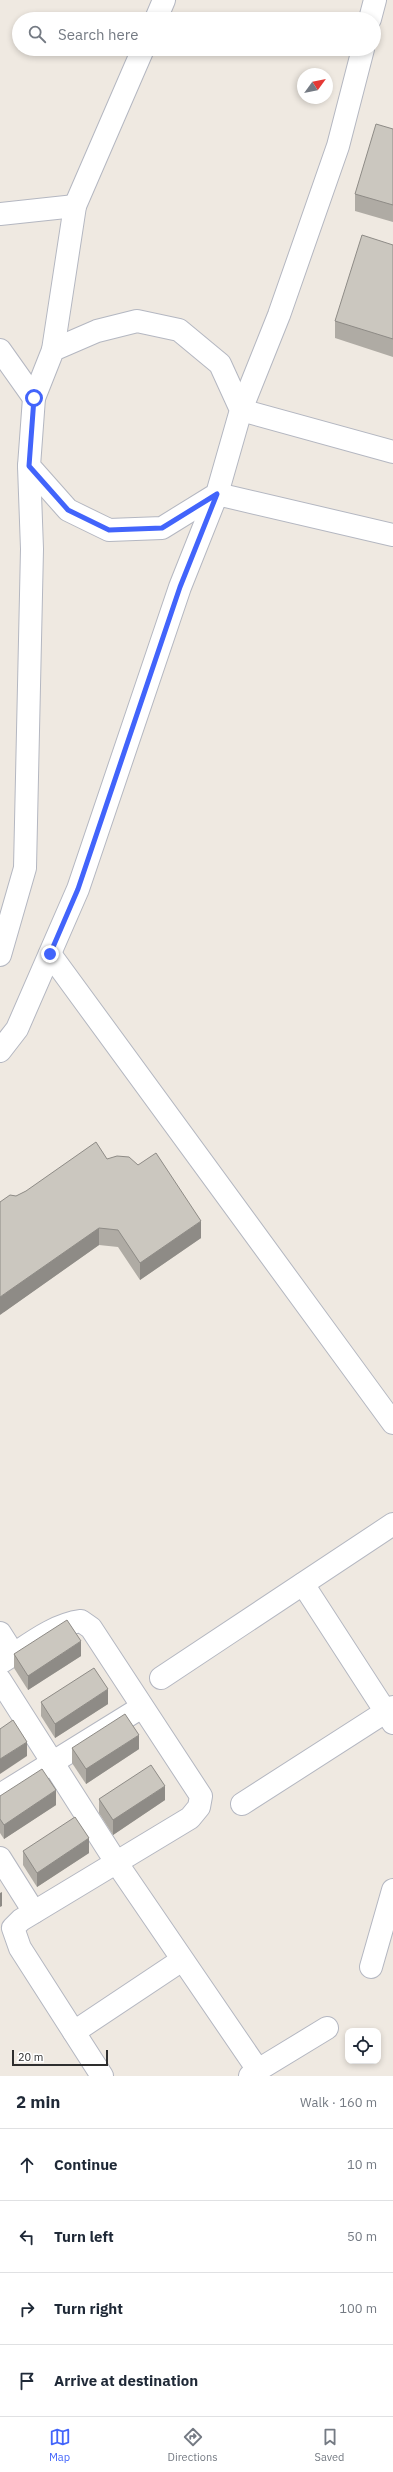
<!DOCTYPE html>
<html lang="en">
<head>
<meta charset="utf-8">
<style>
	:root { --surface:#fff; --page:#f2f2f3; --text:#1f2937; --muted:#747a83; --line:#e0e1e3; --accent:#4264fb }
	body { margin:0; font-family:"IBM Plex Sans",sans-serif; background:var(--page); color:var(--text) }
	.controls { position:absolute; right:12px; bottom:12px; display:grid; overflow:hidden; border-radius:8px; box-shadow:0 2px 6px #0003 }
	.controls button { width:36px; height:36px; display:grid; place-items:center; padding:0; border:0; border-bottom:1px solid var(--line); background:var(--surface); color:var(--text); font:20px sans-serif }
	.compass { position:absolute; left:297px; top:68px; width:36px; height:36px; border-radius:50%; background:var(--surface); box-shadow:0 2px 6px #0003; rotate:57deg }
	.scale { position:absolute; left:12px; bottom:10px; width:96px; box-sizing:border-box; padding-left:4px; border:2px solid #2e2e2e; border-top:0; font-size:11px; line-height:14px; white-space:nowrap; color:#2e2e2e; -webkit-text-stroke:3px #fff; paint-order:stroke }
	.stop { position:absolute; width:12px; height:12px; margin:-9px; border:3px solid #4264fb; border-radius:50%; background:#fff }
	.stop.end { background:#4264fb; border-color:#fff; box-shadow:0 1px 4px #0008 }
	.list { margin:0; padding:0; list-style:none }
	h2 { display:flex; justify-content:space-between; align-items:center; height:52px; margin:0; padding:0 16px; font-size:17px }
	h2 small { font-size:13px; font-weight:400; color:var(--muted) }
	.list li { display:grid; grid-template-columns:26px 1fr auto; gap:12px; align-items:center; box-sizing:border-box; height:72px; padding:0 16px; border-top:1px solid var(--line) }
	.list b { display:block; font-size:15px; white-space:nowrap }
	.list em { font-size:13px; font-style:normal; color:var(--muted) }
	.icon { flex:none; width:22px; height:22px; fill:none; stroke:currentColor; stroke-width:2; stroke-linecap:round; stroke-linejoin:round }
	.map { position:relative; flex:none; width:393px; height:2076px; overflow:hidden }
	.search { position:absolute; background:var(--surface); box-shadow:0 2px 6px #0003; left:12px; right:12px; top:12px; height:44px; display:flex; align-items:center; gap:10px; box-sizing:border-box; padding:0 14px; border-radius:22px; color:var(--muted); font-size:15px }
	.sheet { height:340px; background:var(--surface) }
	nav { display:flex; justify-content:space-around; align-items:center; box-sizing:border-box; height:56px; border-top:1px solid var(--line); background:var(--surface); font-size:11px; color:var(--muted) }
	nav a { display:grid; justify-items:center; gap:2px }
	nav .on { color:var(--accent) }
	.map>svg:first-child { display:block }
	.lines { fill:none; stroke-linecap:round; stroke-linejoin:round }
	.minor-casing { stroke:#b4b7c1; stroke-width:24 }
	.tertiary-casing { stroke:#b4b7c1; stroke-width:24 }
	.secondary-casing { stroke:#b4b7c1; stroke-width:24 }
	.minor { stroke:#fff; stroke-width:22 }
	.tertiary { stroke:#fff; stroke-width:22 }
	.secondary { stroke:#fff; stroke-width:22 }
	.wall { fill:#afaba4 }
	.shaded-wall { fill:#8e8b86 }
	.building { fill:#cbc7bf; stroke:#8e8b86 }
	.route { stroke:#4264fb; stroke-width:5 }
</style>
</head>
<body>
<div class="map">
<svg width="393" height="2076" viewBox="0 0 393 2076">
	<rect width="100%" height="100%" fill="#efe9e1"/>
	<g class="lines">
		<defs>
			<g id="minor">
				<path d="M50,954L393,1423"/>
				<path d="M303,1584L393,1723"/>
				<path d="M0,1633L14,1655"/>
				<path d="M0,1663C25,1648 51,1625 81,1621L91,1628L201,1796L199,1807L190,1818L21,1920L13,1928L20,1948L102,2076"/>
				<path d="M161,1678L393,1524"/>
				<path d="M0,1680L116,1862L258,2070L250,2076"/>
				<path d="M0,1795L142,1707"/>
				<path d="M242,1804L393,1707"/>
				<path d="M0,1858L34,1912"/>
				<path d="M371,1967L393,1890"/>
				<path d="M74,2032L182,1960"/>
				<path d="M258,2070L327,2028"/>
			</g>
			<g id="tertiary">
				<path d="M0,214L75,206"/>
				<path d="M0,350L34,398"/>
			</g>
			<g id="secondary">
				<path d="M156,19L164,0"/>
				<path d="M370,19L375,0"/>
				<path d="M363,49L338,146L279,315L241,410L393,452"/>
				<path d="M137,321L179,330L220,364L241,410L217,494L162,528L109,530L68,510L29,466L34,398L53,350L97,331Z"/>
				<path d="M53,350L75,206L143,49"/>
				<path d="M0,955L25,868L32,549L29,466"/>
				<path d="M0,1051L17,1029L78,889L180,587L217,494L393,535"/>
			</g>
		</defs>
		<!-- minor casing -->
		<use href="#minor" class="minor-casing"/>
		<!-- tertiary casing -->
		<use href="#tertiary" class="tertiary-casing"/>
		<!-- secondary casing -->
		<use href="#secondary" class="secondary-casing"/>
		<!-- minor -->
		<use href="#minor" class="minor"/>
		<!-- tertiary -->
		<use href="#tertiary" class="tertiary"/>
		<!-- secondary -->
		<use href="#secondary" class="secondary"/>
	</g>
	<!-- wall -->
	<g class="wall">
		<path d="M393,129V222L355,211V194Z"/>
		<path d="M393,245V357L335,338V321Z"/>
		<path d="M107,1159L201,1238L140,1280L118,1247L99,1245L4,1312L16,1196Z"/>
		<path d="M14,1654L81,1656L28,1690L14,1668Z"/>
		<path d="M41,1702L108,1704L55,1738L41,1716Z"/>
		<path d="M72,1748L139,1749L86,1784L72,1763Z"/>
		<path d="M0,1796L56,1805L4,1839L0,1833Z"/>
		<path d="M99,1799L165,1800L113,1835L99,1813Z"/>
		<path d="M23,1851L89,1853L37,1887L23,1865Z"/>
	</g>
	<!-- shaded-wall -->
	<g class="shaded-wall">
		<path d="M201,1221V1238L140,1280V1263Z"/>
		<path d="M99,1228V1245L0,1315V1297Z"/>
		<path d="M81,1641V1656L28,1690V1676Z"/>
		<path d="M108,1689V1704L55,1738V1724Z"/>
		<path d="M139,1735V1749L86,1784V1769Z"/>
		<path d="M27,1742V1756L0,1774V1759Z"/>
		<path d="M165,1786V1800L113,1835V1820Z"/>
		<path d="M56,1790V1805L4,1839V1825Z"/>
		<path d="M89,1838V1853L37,1887V1873Z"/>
		<path d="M2,1892V1906L0,1907V1893Z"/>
	</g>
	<!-- building -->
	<g class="building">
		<path d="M376,124L393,129V205L355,194Z"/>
		<path d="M362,235L393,245V339L335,321Z"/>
		<path d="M96,1142L107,1159L117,1156L129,1157L138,1165L156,1153L201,1221L140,1263L118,1230L99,1228L0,1297V1202L10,1195L16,1196L26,1191Z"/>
		<path d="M67,1620L81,1641L28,1676L14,1654Z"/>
		<path d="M94,1668L108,1689L55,1724L41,1702Z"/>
		<path d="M125,1714L139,1735L86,1769L72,1748Z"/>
		<path d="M13,1720L27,1742L0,1759V1729Z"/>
		<path d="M151,1765L165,1786L113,1820L99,1799Z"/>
		<path d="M42,1769L56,1790L4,1825L0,1819V1796Z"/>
		<path d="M75,1817L89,1838L37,1873L23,1851Z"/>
	</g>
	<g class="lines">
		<!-- route -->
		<path class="route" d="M34,398L29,466L68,510L109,530L162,528L217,494L180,587L78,889L50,954"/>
	</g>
</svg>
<div class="controls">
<button><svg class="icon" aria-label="locate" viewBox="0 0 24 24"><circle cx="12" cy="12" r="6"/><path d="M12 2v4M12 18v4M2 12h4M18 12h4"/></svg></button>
</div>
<svg class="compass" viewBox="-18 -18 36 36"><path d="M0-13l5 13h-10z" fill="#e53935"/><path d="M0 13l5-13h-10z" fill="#747a83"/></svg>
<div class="scale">20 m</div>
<div class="stop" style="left:34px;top:398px"></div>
<div class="stop end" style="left:50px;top:954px"></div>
<div class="search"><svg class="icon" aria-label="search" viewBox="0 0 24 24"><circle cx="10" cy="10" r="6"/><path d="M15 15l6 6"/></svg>Search here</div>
</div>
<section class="sheet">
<h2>2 min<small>Walk · 160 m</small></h2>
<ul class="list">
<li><svg class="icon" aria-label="ahead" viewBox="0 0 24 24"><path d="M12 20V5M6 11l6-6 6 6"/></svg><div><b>Continue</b></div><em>10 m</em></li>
<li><svg class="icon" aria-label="left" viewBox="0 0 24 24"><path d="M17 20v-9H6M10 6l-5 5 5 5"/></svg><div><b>Turn left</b></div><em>50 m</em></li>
<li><svg class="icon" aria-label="right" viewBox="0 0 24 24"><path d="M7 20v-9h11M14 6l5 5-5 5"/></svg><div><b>Turn right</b></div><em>100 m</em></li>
<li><svg class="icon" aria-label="arrive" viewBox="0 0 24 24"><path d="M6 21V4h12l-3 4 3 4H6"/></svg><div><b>Arrive at destination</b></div></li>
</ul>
</section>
<nav>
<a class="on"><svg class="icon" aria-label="map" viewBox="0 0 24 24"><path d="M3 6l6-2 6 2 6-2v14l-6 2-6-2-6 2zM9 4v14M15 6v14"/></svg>Map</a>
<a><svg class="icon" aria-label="directions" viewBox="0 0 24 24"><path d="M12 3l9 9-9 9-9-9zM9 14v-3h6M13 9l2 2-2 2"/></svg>Directions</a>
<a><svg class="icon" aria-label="saved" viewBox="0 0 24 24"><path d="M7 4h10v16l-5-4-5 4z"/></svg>Saved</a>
</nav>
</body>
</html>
